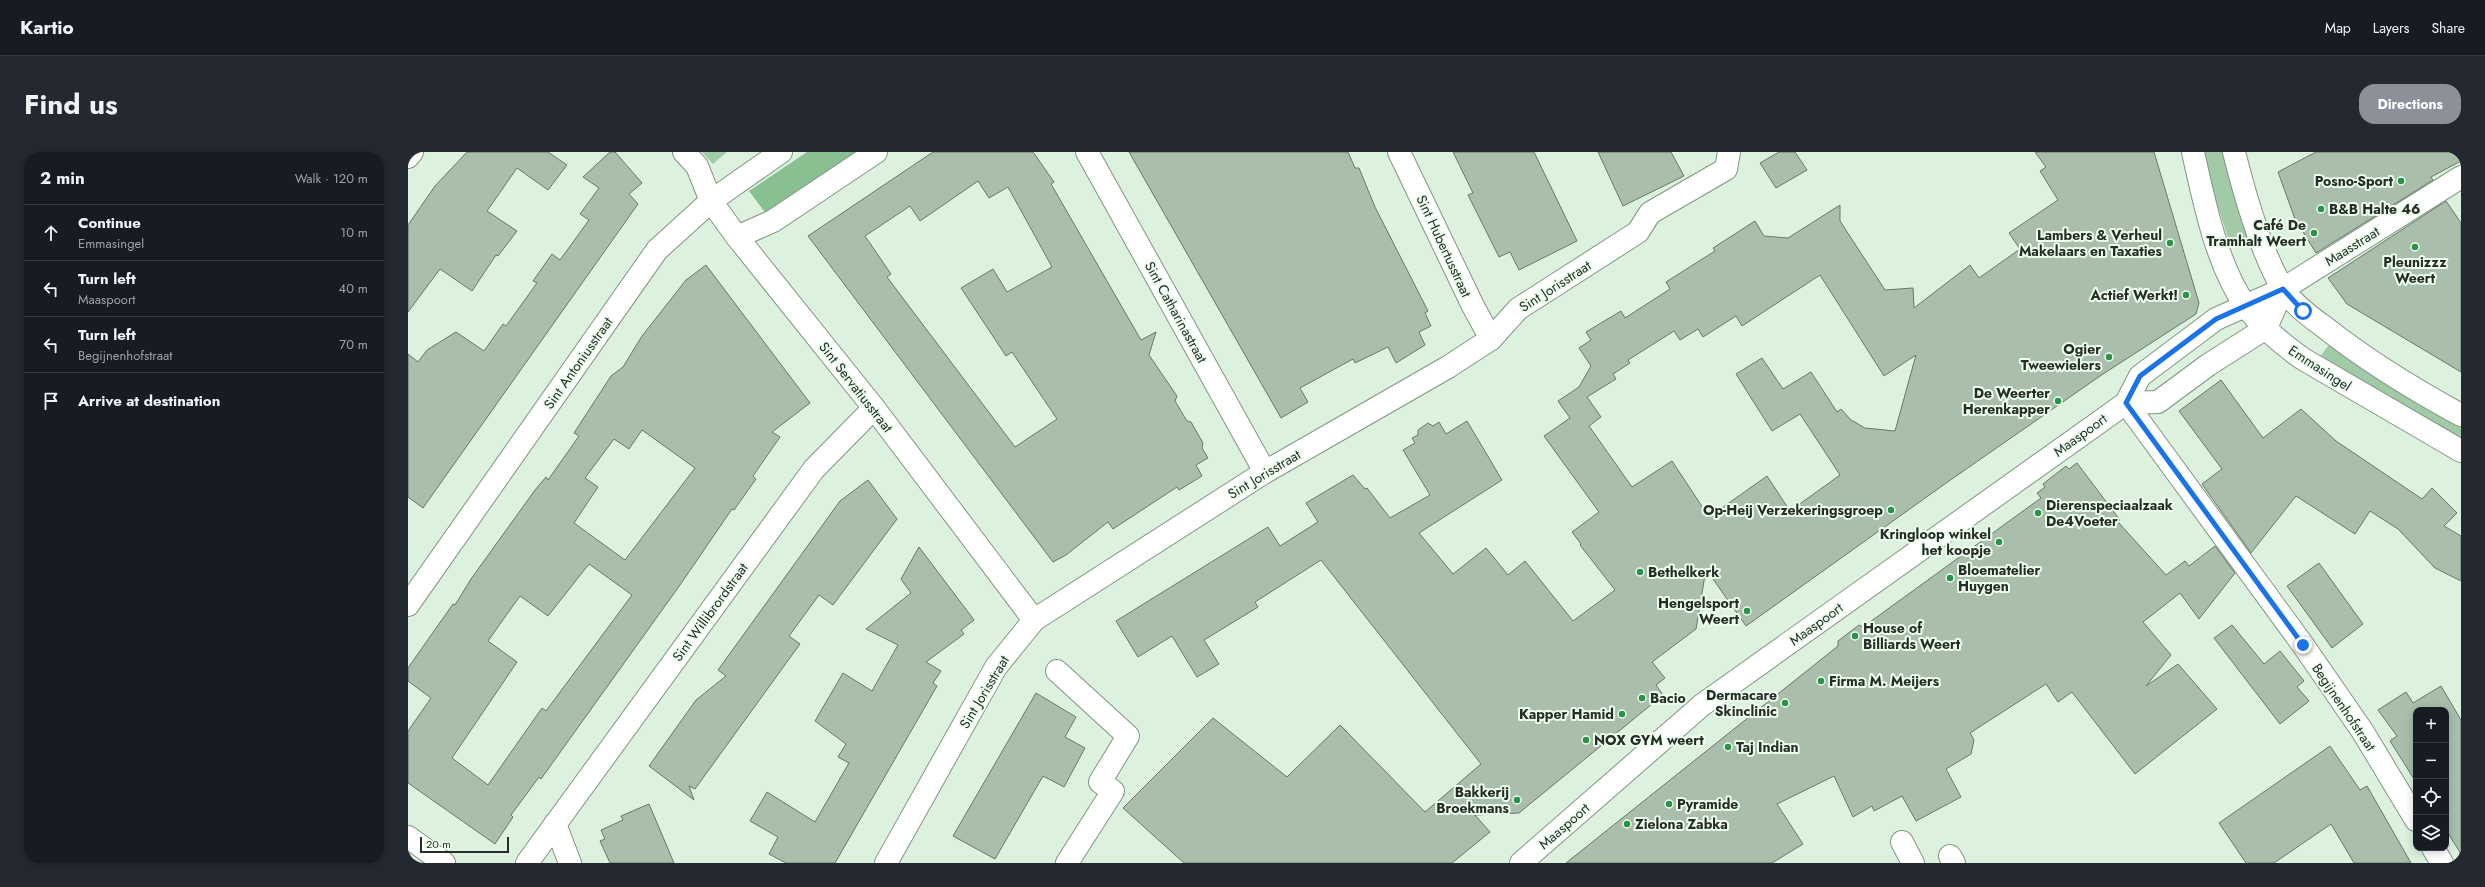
<!DOCTYPE html>
<html lang="en">
<head>
<meta charset="utf-8">
<style>
	:root { --surface:#171b24; --page:#242831; --text:#f1f3f6; --muted:#9ea1a6; --line:#363941; --accent:#8c9099 }
	body { margin:0; font-family:Jost,sans-serif; background:var(--page); color:var(--text) }
	.controls { position:absolute; right:12px; bottom:12px; display:grid; overflow:hidden; border-radius:8px; box-shadow:0 2px 10px #0003 }
	.controls button { width:36px; height:36px; display:grid; place-items:center; padding:0; border:0; border-bottom:1px solid var(--line); background:var(--surface); color:var(--text); font:20px sans-serif }
	.scale { position:absolute; left:12px; bottom:10px; width:89px; box-sizing:border-box; padding-left:4px; border:2px solid #252d26; border-top:0; font-size:11px; line-height:14px; white-space:nowrap; color:#252d26; -webkit-text-stroke:3px #ecfeee; paint-order:stroke }
	.stop { position:absolute; width:12px; height:12px; margin:-9px; border:3px solid #1a73e8; border-radius:50%; background:#fff }
	.stop.end { background:#1a73e8; border-color:#fff; box-shadow:0 1px 4px #0008 }
	.list { margin:0; padding:0; list-style:none }
	h2 { display:flex; justify-content:space-between; align-items:center; height:52px; margin:0; padding:0 16px; font-size:17px }
	h2 small { font-size:13px; font-weight:400; color:var(--muted) }
	.list li { display:grid; grid-template-columns:26px 1fr auto; gap:12px; align-items:center; box-sizing:border-box; height:56px; padding:0 16px; border-top:1px solid var(--line) }
	.list b { display:block; font-size:15px; white-space:nowrap }
	.list p { margin:0; font-size:13px; white-space:nowrap; color:var(--muted) }
	.list em { font-size:13px; font-style:normal; color:var(--muted) }
	.icon { flex:none; width:22px; height:22px; fill:none; stroke:currentColor; stroke-width:2; stroke-linecap:round; stroke-linejoin:round }
	.map { position:relative; flex:none; width:2053px; height:711px; overflow:hidden; border-radius:16px }
	header { display:flex; align-items:center; gap:24px; box-sizing:border-box; height:56px; padding:0 20px; background:var(--surface); border-bottom:1px solid var(--line) }
	header strong { font-size:19px }
	nav { display:flex; gap:22px; margin-inline-start:auto; font-size:14px }
	.intro { display:flex; align-items:center; justify-content:space-between; box-sizing:border-box; height:96px; padding:0 24px }
	h1 { margin:0; font-size:28px }
	.button { padding:10px 18px; border-radius:16px; background:var(--accent); color:#fff; font-size:14px; font-weight:700 }
	main { display:flex; gap:24px; padding:0 24px }
	aside { flex:1; background:var(--surface); border-radius:16px; box-shadow:0 2px 10px #0003 }
	.map>svg:first-child { display:block }
	.green { fill:#a1caa7 }
	.forest { fill:#88c091 }
	.building { fill:#a9bfac; stroke:#657968; fill-rule:evenodd }
	.lines { fill:none; stroke-linecap:round; stroke-linejoin:round }
	.minor-casing { stroke:#819583; stroke-width:24 }
	.minor { stroke:#fff; stroke-width:22 }
	.route { stroke:#1a73e8; stroke-width:5 }
	.poi-dot { fill:#2b9248; stroke:#ecfeee; stroke-width:1.5 }
	.labels { text-anchor:middle; stroke-width:4; stroke-linejoin:round; paint-order:stroke }
	.poi-label { font-size:14px; font-weight:bold; fill:#252d26; stroke:#ecfeee; text-anchor:end }
	.street-label { font-size:14px; fill:#252d26; stroke:#ecfeee }
</style>
</head>
<body>
<header>
<strong>Kartio</strong>
<nav><a>Map</a><a>Layers</a><a>Share</a></nav>
</header>
<div class="intro"><h1>Find us</h1><a class="button">Directions</a></div>
<main>
<aside>
<h2>2 min<small>Walk · 120 m</small></h2>
<ul class="list">
<li><svg class="icon" aria-label="ahead" viewBox="0 0 24 24"><path d="M12 20V5M6 11l6-6 6 6"/></svg><div><b>Continue</b><p>Emmasingel</p></div><em>10 m</em></li>
<li><svg class="icon" aria-label="left" viewBox="0 0 24 24"><path d="M17 20v-9H6M10 6l-5 5 5 5"/></svg><div><b>Turn left</b><p>Maaspoort</p></div><em>40 m</em></li>
<li><svg class="icon" aria-label="left" viewBox="0 0 24 24"><path d="M17 20v-9H6M10 6l-5 5 5 5"/></svg><div><b>Turn left</b><p>Begijnenhofstraat</p></div><em>70 m</em></li>
<li><svg class="icon" aria-label="arrive" viewBox="0 0 24 24"><path d="M6 21V4h12l-3 4 3 4H6"/></svg><div><b>Arrive at destination</b></div></li>
</ul>
</aside>
<div class="map">
<svg width="2053" height="711" viewBox="0 0 2053 711">
	<rect width="100%" height="100%" fill="#dcf2df"/>
	<!-- green -->
	<g class="green">
		<path d="M294,0H319L305,12Z"/>
		<path d="M1793,0H1818L1846,87L1823,96Z"/>
		<path d="M1923,190L2053,272V288L1911,206Z"/>
	</g>
	<!-- forest -->
	<path class="forest" d="M399,0H452L359,63L341,39Z"/>
	<!-- building -->
	<g class="building">
		<path d="M59,0H140L159,13L140,38L109,16L79,59L109,79L90,104L88,103L64,139L32,117L0,160V73L27,34Z"/>
		<path d="M202,0H207L234,31L221,42L230,52L15,356L0,345V202L10,210L19,198L48,180L76,199L95,172L98,174L129,131L125,129L144,102L152,108L181,68L172,62L191,36L175,25Z"/>
		<path d="M525,0H625L646,30L643,32L733,188L748,180L741,203L769,244L767,249L779,269L783,270L795,291L794,296L800,306L788,313L794,324L771,338L769,335L705,377L700,370L658,403L645,410L400,84ZM570,29L581,46L600,35L644,115L599,140L585,117L553,136L598,204L604,200L649,267L607,295L479,125L483,122L457,84L502,54L512,69Z"/>
		<path d="M721,0H940L947,16H951L967,55L1020,159L1017,161L1023,174L1011,180L1017,193L988,211L980,195L947,211L945,207L892,236L900,250L873,266Z"/>
		<path d="M1045,0H1126L1169,89L1111,118L1102,100L1091,105L1060,43L1065,41Z"/>
		<path d="M1190,0H1263L1276,24L1215,54Z"/>
		<path d="M1371,0H1387L1399,18L1368,36L1352,11Z"/>
		<path d="M1627,0H1746L1791,151L1788,162L1695,222L1541,329L1338,474L1298,417L1288,477L1244,510L1257,526L1248,533L1255,543L1111,661L1067,663L1082,680L1044,711H776L715,656L805,566L879,625L932,573L1017,660L1073,612L913,408L847,450L850,455L796,488L811,512L789,525L764,484L730,505L708,469L860,375L872,394L910,370L898,351L945,323L957,337L959,336L982,366L1022,343L995,298L1007,291L1004,286L1010,283V278L1020,271L1025,274L1031,270L1038,282L1059,269L1094,328L1011,381L1045,422L1078,396L1100,423L1117,409L1165,469L1207,438L1172,393L1173,392L1164,380L1191,360L1136,284L1162,266L1150,249L1171,235L1183,214L1171,196L1183,188L1178,180L1213,159L1217,166L1262,137L1258,130L1307,99L1305,96L1347,69L1356,84L1380,86L1432,53V69L1477,138L1505,136L1506,156L1562,113L1571,126L1612,97L1601,81L1650,48L1632,19L1638,15ZM1412,123L1476,224L1508,203L1487,279L1457,276L1443,268L1433,257L1429,260L1403,220L1375,237L1354,206L1328,222L1364,279L1392,262L1432,323L1382,359L1359,324L1301,365L1264,309L1224,335L1181,274L1193,265L1179,245L1208,227L1205,222L1222,211L1220,208L1266,179L1272,188L1290,177L1295,185L1328,164L1334,174Z"/>
		<path d="M1908,0H2053V9L2023,25L2025,28L1908,101L1887,67L1870,20Z"/>
		<path d="M2038,49L2053,71V220L1939,152L1920,126Z"/>
		<path d="M298,113L402,251L364,280L372,285L345,324L348,327L326,358L324,357L272,433L133,627L131,625L103,663L105,665L87,692L0,631V579L23,546L0,529V516L45,452L47,453L63,427L127,338L138,325L140,328L171,284L166,281L203,224L215,215L234,184L278,128ZM234,278L287,316L217,408L166,371L190,335L177,326L206,287L221,297ZM181,412L224,443L138,559L134,556L80,633L44,606L109,510L80,489L112,444L140,464Z"/>
		<path d="M1813,228L1855,286L1893,257L1928,289L2014,347L2024,336L2049,361L2036,374L2053,384V429L2027,416L1990,377L1962,359L1947,382L1888,344L1843,401L1794,332L1814,317L1771,259Z"/>
		<path d="M1669,311L1712,368L1710,370L1758,423L1777,409L1781,414L1807,394L1827,421L1791,467L1772,441L1735,470L1763,503L1738,534L1770,512L1809,557L1727,622L1664,540L1650,550L1638,532L1562,581L1566,588L1563,602L1538,617L1553,645L1508,669L1494,644L1466,659L1464,654L1445,665L1426,624L1369,652L1395,692L1364,711H1158L1430,494V489L1451,473L1455,475L1633,346L1629,341L1637,335L1635,332L1658,314L1661,317Z"/>
		<path d="M460,328L489,367L425,453L411,443L381,484L392,492L287,637L281,634L286,648L241,614L288,548L318,524L310,518L432,349Z"/>
		<path d="M511,395L566,468L553,478L556,482L518,510L533,519L525,531L529,534L427,711H378L361,702L370,685L342,669L359,640L407,670L441,611L430,605L438,592L407,569L435,521L464,539L490,493L458,477L503,441L493,427Z"/>
		<path d="M1911,411L1955,472L1924,496L1879,434Z"/>
		<path d="M1824,473L1856,512L1872,499L1896,529L1889,535L1901,549L1872,572L1806,486Z"/>
		<path d="M2033,534L2053,568V702L2038,678V558H2008V630L1982,589L1989,584L1970,558L1998,540L2005,551Z"/>
		<path d="M628,541L668,565L657,585L677,596L656,635L635,624L587,707L545,684Z"/>
		<path d="M1922,594L1952,638L1959,634L2003,711H1946L1923,672L1866,711H1838L1811,671Z"/>
		<path d="M241,652L266,711H202L192,689L197,687L193,678L215,668L213,664Z"/>
	</g>
	<g class="lines">
		<defs>
			<g id="minor">
				<path d="M276,0L289,14L303,49L329,85L466,256L626,468"/>
				<path d="M679,0L857,320"/>
				<path d="M991,0L1065,154L1083,187"/>
				<path d="M1785,0C1796,49 1808,111 1837,153C1852,174 1874,192 1895,207L2053,299"/>
				<path d="M1826,0C1836,40 1854,102 1875,137C1885,152 1901,164 1915,174C1958,208 2005,237 2053,263"/>
				<path d="M0,5L4,0"/>
				<path d="M329,85L365,69L468,0"/>
				<path d="M1718,251L1895,493L1955,580L2008,668"/>
				<path d="M1718,251L1750,250L1800,213L1858,176L1875,137"/>
				<path d="M0,453L249,98L303,49L373,0"/>
				<path d="M649,519L720,584L692,630L705,639L659,711"/>
				<path d="M147,672L162,711"/>
				<path d="M0,685L36,711"/>
				<path d="M1494,690L1505,711"/>
				<path d="M2025,696L2034,711"/>
				<path d="M1542,704L1546,711"/>
				<path d="M119,711L406,317L466,256"/>
				<path d="M478,711L588,515L626,468L857,320L1040,215L1083,187L1110,157L1230,80L1242,61L1318,17L1321,0"/>
				<path d="M1113,711L1294,553L1718,251L1732,224L1808,167L1875,137L2053,25"/>
			</g>
		</defs>
		<!-- minor casing -->
		<use href="#minor" class="minor-casing"/>
		<!-- minor -->
		<use href="#minor" class="minor"/>
	</g>
	<g class="lines">
		<!-- route -->
		<path class="route" d="M1895,493L1718,251L1732,224L1808,167L1875,137L1895,159"/>
	</g>
	<!-- markers -->
	<g class="poi-dot">
		<circle cx="1993" cy="29" r="4"/>
		<circle cx="1913" cy="57" r="4"/>
		<circle cx="1906" cy="81" r="4"/>
		<circle cx="1762" cy="91" r="4"/>
		<circle cx="2007" cy="95" r="4"/>
		<circle cx="1778" cy="143" r="4"/>
		<circle cx="1701" cy="205" r="4"/>
		<circle cx="1650" cy="249" r="4"/>
		<circle cx="1483" cy="358" r="4"/>
		<circle cx="1630" cy="361" r="4"/>
		<circle cx="1591" cy="390" r="4"/>
		<circle cx="1232" cy="420" r="4"/>
		<circle cx="1542" cy="426" r="4"/>
		<circle cx="1339" cy="459" r="4"/>
		<circle cx="1447" cy="484" r="4"/>
		<circle cx="1413" cy="529" r="4"/>
		<circle cx="1234" cy="546" r="4"/>
		<circle cx="1377" cy="551" r="4"/>
		<circle cx="1214" cy="562" r="4"/>
		<circle cx="1178" cy="588" r="4"/>
		<circle cx="1320" cy="595" r="4"/>
		<circle cx="1109" cy="648" r="4"/>
		<circle cx="1261" cy="652" r="4"/>
		<circle cx="1219" cy="672" r="4"/>
	</g>
	<g class="labels">
		<!-- poi labels -->
		<g class="poi-label">
			<text x="1985" y="34">Posno-Sport</text>
			<text x="1921" y="62" text-anchor="start">B&amp;B Halte 46</text>
			<text x="1898" y="78">Café De<tspan x="1898" dy="16">Tramhalt Weert</tspan></text>
			<text x="1754" y="88">Lambers &amp; Verheul<tspan x="1754" dy="16">Makelaars en Taxaties</tspan></text>
			<text x="2007" y="115" text-anchor="middle">Pleunizzz<tspan x="2007" dy="16">Weert</tspan></text>
			<text x="1770" y="148">Actief Werkt!</text>
			<text x="1693" y="202">Ogier<tspan x="1693" dy="16">Tweewielers</tspan></text>
			<text x="1642" y="246">De Weerter<tspan x="1642" dy="16">Herenkapper</tspan></text>
			<text x="1638" y="358" text-anchor="start">Dierenspeciaalzaak<tspan x="1638" dy="16">De4Voeter</tspan></text>
			<text x="1475" y="363">Op-Heij Verzekeringsgroep</text>
			<text x="1583" y="387">Kringloop winkel<tspan x="1583" dy="16">het koopje</tspan></text>
			<text x="1550" y="423" text-anchor="start">Bloematelier<tspan x="1550" dy="16">Huygen</tspan></text>
			<text x="1240" y="425" text-anchor="start">Bethelkerk</text>
			<text x="1331" y="456">Hengelsport<tspan x="1331" dy="16">Weert</tspan></text>
			<text x="1455" y="481" text-anchor="start">House of<tspan x="1455" dy="16">Billiards Weert</tspan></text>
			<text x="1421" y="534" text-anchor="start">Firma M. Meijers</text>
			<text x="1369" y="548">Dermacare<tspan x="1369" dy="16">Skinclinic</tspan></text>
			<text x="1242" y="551" text-anchor="start">Bacio</text>
			<text x="1206" y="567">Kapper Hamid</text>
			<text x="1186" y="593" text-anchor="start">NOX GYM weert</text>
			<text x="1328" y="600" text-anchor="start">Taj Indian</text>
			<text x="1101" y="645">Bakkerij<tspan x="1101" dy="16">Broekmans</tspan></text>
			<text x="1269" y="657" text-anchor="start">Pyramide</text>
			<text x="1227" y="677" text-anchor="start">Zielona Zabka</text>
		</g>
		<!-- street labels -->
		<g class="street-label">
			<text transform="translate(1036 94) rotate(65)" y="5">Sint Hubertusstraat</text>
			<text transform="translate(1944 94) rotate(-32)" y="5">Maasstraat</text>
			<text transform="translate(1147 134) rotate(-33)" y="5">Sint Jorisstraat</text>
			<text transform="translate(768 160) rotate(61)" y="5">Sint Catharinastraat</text>
			<text transform="translate(170 211) rotate(-55)" y="5">Sint Antoniusstraat</text>
			<text transform="translate(1912 216) rotate(33)" y="5">Emmasingel</text>
			<text transform="translate(448 235) rotate(52)" y="5">Sint Servatiusstraat</text>
			<text transform="translate(1672 283) rotate(-36)" y="5">Maaspoort</text>
			<text transform="translate(856 322) rotate(-31)" y="5">Sint Jorisstraat</text>
			<text transform="translate(302 460) rotate(-54)" y="5">Sint Willibrordstraat</text>
			<text transform="translate(1408 472) rotate(-36)" y="5">Maaspoort</text>
			<text transform="translate(576 540) rotate(-59)" y="5">Sint Jorisstraat</text>
			<text transform="translate(1936 555) rotate(56)" y="5">Begijnenhofstraat</text>
			<text transform="translate(1156 674) rotate(-41)" y="5">Maaspoort</text>
		</g>
	</g>
</svg>
<div class="controls">
<button>+</button>
<button>−</button>
<button><svg class="icon" aria-label="locate" viewBox="0 0 24 24"><circle cx="12" cy="12" r="6"/><path d="M12 2v4M12 18v4M2 12h4M18 12h4"/></svg></button>
<button><svg class="icon" aria-label="layers" viewBox="0 0 24 24"><path d="M12 4l9 5-9 5-9-5zM3 14l9 5 9-5"/></svg></button>
</div>
<div class="scale">20 m</div>
<div class="stop" style="left:1895px;top:159px"></div>
<div class="stop end" style="left:1895px;top:493px"></div>
</div>
</main>
</body>
</html>
